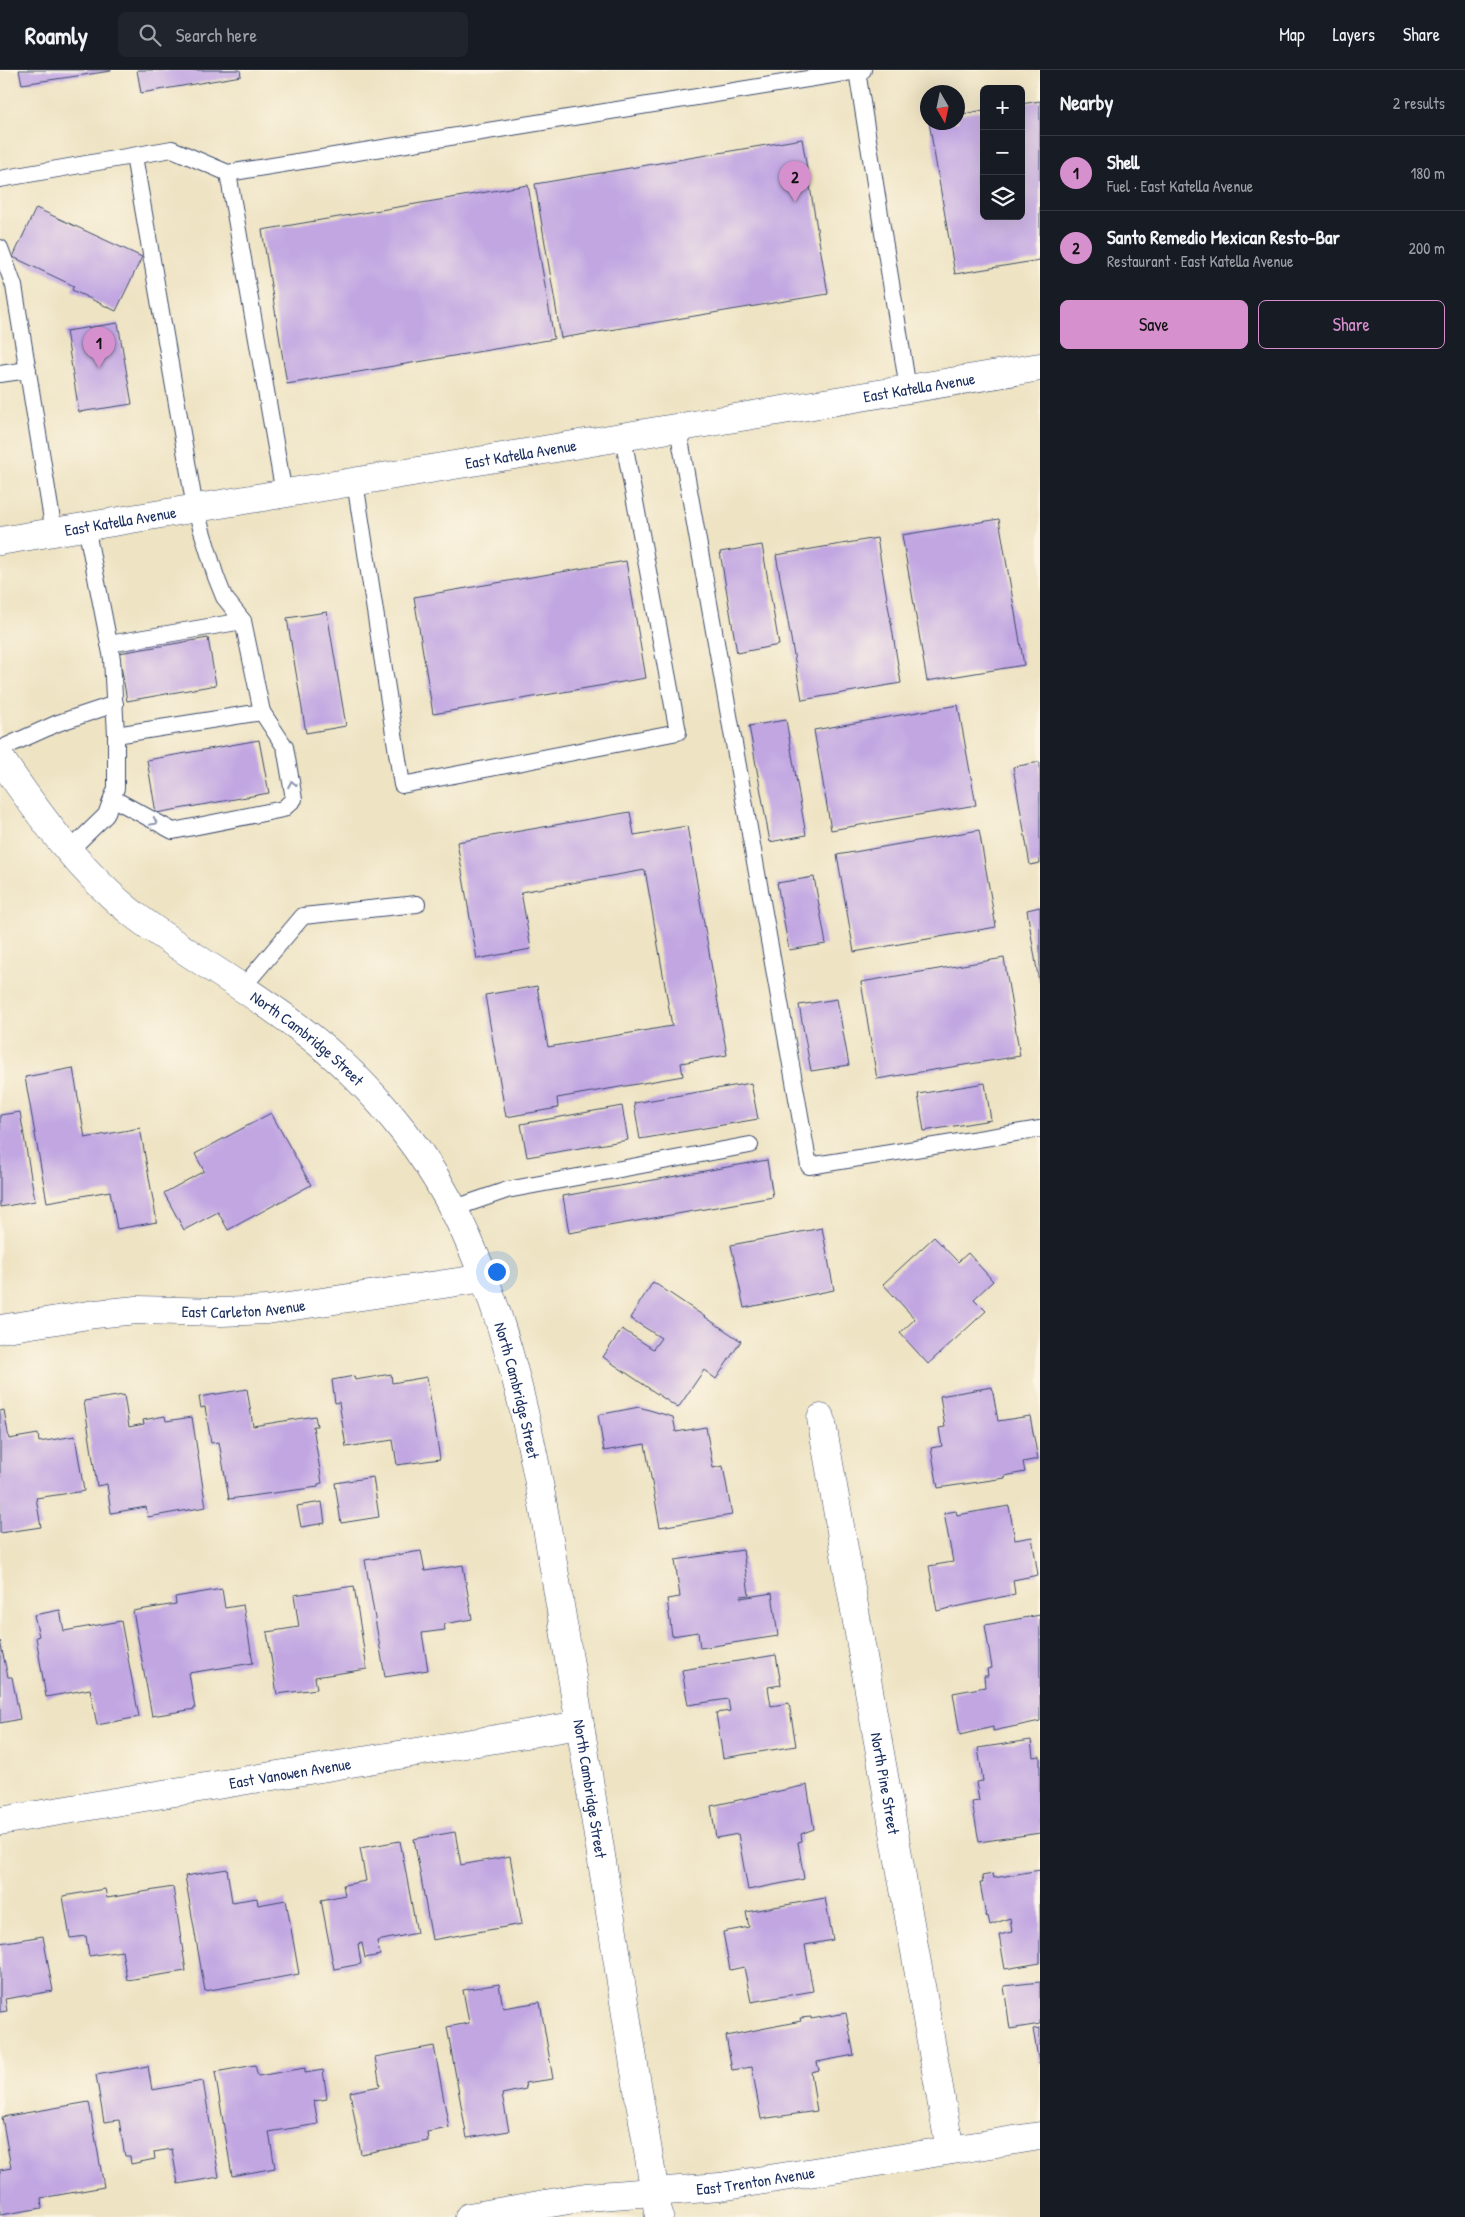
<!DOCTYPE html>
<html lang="en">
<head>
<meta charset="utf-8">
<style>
	:root { --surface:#171b24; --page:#20242c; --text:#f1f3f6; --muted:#9ea1a6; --line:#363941; --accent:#d690ce }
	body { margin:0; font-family:"Patrick Hand",sans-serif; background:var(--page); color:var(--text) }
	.controls { position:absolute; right:15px; top:15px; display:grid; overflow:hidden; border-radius:8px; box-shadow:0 5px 20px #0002 }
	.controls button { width:45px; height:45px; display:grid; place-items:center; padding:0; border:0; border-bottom:1px solid var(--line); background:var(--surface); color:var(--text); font:25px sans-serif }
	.compass { position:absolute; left:920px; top:15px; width:45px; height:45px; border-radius:50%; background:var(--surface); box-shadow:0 5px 20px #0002; rotate:171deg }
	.you { position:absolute; left:496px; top:1201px; width:18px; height:18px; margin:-12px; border:4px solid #fff; border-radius:50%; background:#1a73e8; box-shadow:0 0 0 8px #1a73e833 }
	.badge { display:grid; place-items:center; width:32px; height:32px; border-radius:50%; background:var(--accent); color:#111; font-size:16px; font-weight:700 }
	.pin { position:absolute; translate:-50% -41px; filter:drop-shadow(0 1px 2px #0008) }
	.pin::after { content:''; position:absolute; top:26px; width:18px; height:15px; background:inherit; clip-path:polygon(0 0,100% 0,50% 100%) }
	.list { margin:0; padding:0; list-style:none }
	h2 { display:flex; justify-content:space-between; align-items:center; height:65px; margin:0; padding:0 20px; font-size:21px }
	h2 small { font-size:16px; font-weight:400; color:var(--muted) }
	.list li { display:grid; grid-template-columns:32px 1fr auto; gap:15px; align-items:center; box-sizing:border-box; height:75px; padding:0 20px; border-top:1px solid var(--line) }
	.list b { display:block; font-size:19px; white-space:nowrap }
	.list p { margin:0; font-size:16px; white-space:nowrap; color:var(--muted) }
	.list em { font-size:16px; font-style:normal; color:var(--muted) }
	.actions { display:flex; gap:10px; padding:15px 20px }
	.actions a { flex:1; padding:11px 0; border:1px solid var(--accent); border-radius:8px; text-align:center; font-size:18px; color:var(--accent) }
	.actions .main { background:var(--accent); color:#111 }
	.icon { flex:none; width:28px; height:28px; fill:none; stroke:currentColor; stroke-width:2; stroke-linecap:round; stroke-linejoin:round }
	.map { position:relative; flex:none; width:1040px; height:2147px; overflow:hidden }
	header { display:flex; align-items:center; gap:30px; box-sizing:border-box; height:70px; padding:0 25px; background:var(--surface); border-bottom:1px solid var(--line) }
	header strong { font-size:24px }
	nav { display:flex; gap:28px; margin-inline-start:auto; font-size:18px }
	.search { width:350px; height:45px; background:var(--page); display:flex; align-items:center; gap:12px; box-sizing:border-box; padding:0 18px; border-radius:8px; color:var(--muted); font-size:19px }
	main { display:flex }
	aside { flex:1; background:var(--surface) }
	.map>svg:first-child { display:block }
	.building { fill:#c1a6e2 }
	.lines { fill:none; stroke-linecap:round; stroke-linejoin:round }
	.service-casing { stroke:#3b4a6d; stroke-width:18 }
	.minor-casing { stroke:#3b4a6d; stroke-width:29 }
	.tertiary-casing { stroke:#3b4a6d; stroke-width:29 }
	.primary-casing { stroke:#3b4a6d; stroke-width:29 }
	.service { stroke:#fff; stroke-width:16 }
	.minor { stroke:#fff; stroke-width:28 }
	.tertiary { stroke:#fff; stroke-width:28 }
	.primary { stroke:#fff; stroke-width:28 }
	.oneway { stroke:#8d97ae }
	.labels { text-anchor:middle; stroke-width:4.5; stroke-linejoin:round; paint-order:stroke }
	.street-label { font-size:16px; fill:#1b2f5e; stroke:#fcf5e5 }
</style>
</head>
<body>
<header>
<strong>Roamly</strong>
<div class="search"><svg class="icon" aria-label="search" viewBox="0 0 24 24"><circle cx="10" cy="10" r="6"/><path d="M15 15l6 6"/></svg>Search here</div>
<nav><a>Map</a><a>Layers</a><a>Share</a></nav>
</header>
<main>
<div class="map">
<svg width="1040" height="2147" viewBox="0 0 1040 2147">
	<rect width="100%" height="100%" fill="#fcf5e5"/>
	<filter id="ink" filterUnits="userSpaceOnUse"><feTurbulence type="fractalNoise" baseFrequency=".02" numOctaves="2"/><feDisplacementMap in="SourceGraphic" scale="10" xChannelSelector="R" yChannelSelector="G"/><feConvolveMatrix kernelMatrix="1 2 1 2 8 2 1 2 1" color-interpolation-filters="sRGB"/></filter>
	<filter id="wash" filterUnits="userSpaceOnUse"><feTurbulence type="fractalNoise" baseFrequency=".0096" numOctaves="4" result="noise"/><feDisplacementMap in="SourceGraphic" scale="20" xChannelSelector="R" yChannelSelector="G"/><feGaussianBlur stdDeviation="1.12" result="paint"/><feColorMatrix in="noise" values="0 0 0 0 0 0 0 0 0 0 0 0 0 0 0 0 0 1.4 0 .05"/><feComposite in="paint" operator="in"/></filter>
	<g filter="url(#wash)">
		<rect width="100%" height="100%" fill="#eee3c3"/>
		<g id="blocks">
			<!-- building -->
			<g class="building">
				<path d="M19,0H111V1L22,14Z"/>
				<path d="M137,0H240L241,6L141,23Z"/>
				<path d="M1040,31V190L955,204L929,52H958V45L984,40V146H1021V34Z"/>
				<path d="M802,69L828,224L561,268L535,114Z"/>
				<path d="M528,115L554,269L287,314L262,160Z"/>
				<path d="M36,138L142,187L116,241L72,220L74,216L13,187Z"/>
				<path d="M118,253L132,334L79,342L66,261Z"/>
				<path d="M999,449L1024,595L927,611L902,465Z"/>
				<path d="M877,468L901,613L802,630L776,485Z"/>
				<path d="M762,475L779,575L737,583L720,482Z"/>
				<path d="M626,491L646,608L433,644L414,527Z"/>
				<path d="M327,542L346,656L306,663L287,548Z"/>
				<path d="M208,568L216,615L127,631L119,583Z"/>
				<path d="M958,635L976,735L831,760L814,660Z"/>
				<path d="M786,650L806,765L770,772L749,656Z"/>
				<path d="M259,670L269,723L156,743L147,690Z"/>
				<path d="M1040,692V793L1030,795L1013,697Z"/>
				<path d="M630,742L634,765L687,756L727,985L681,993L683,1006L557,1028L558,1038L506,1047L485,925L537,916L548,977L672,956L645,800L521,822L531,879L477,889L457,772Z"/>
				<path d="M979,760L996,857L854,882L837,785Z"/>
				<path d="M814,807L826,874L789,880L777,813Z"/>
				<path d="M1040,837V912H1039L1027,840Z"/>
				<path d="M1004,888L1020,986L877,1009L861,912Z"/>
				<path d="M837,929L849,995L811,1001L799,935Z"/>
				<path d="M73,998L85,1068L140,1058L157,1152L117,1159L110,1121L47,1132L25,1007Z"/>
				<path d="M751,1013L758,1049L640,1069L634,1033Z"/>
				<path d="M985,1013L991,1050L924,1061L918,1024Z"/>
				<path d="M622,1036L628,1070L527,1087L521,1054Z"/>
				<path d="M20,1042L35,1131L0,1137V1045Z"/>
				<path d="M271,1043L311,1115L228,1160L218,1142L184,1160L164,1123L204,1101L195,1084Z"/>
				<path d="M767,1090L773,1127L569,1163L563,1126Z"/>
				<path d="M822,1158L834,1220L744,1238L731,1175Z"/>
				<path d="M934,1167L958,1192L968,1183L993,1211L974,1229L986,1241L928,1294L900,1263L915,1249L883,1214Z"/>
				<path d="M653,1212L741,1271L716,1309L704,1300L678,1338L603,1287L622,1259L653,1279L661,1268L630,1248Z"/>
				<path d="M391,1304L392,1313L427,1307L440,1389L397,1395L393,1370L346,1377L339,1332L335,1333L332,1310L354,1306L355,1310Z"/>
				<path d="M992,1317L998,1351L1030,1346L1038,1389L1023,1392L1025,1402L1005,1406V1408L938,1418L931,1378L942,1376L939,1358L945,1357L940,1326Z"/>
				<path d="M247,1319L253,1356L315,1346L317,1356H313L322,1413L318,1414V1417L229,1429L219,1372L211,1373L205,1337L201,1338L199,1327Z"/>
				<path d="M124,1325L129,1357L144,1354L143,1350L165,1346L166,1351L192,1347L206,1437L148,1447L146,1437L111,1443L107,1414L97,1416L84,1331Z"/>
				<path d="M639,1337L673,1347L676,1362L706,1357L713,1398L723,1396L732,1445L660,1457L645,1374L604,1381L598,1345Z"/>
				<path d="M4,1340L9,1369L38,1364L39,1372L75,1366L84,1421L36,1428L41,1457L0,1463V1341Z"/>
				<path d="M373,1407L379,1447L341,1453L335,1413Z"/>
				<path d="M322,1432L325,1453L301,1457L297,1436Z"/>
				<path d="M1009,1436L1015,1470L1032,1467L1038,1505L1013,1510L1015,1524L937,1541L929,1496L953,1492L944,1443L956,1441L957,1445Z"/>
				<path d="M743,1480L749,1525L741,1526V1528L772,1523L778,1566L700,1578L698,1562L672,1566L667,1529L680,1527L675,1490Z"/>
				<path d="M421,1481L425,1501L463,1495L472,1549L444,1554L445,1560L422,1563L428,1600L385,1607L365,1490Z"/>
				<path d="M354,1516L367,1599L315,1607L317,1619L277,1624L267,1562L299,1557L294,1525Z"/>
				<path d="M222,1519L225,1538L243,1535L253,1593L189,1603L195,1639L152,1646L133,1541L176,1534L175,1527Z"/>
				<path d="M60,1540L64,1561L121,1551L139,1647L97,1655L90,1619L46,1627L36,1567L39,1566L34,1545Z"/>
				<path d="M1040,1545V1651L993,1661V1657L960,1665L953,1623L985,1617L984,1606H988L987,1599L992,1598L985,1555Z"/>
				<path d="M0,1571L8,1607H12L20,1649L0,1653Z"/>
				<path d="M776,1585L781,1615L768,1617L771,1636L789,1633L796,1676L723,1688L716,1643L730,1641L728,1629L688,1635L682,1600Z"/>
				<path d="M1031,1670L1033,1687L1040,1686V1763L979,1772L972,1732L979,1731L976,1712L983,1711L978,1678Z"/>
				<path d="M807,1715L814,1759L801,1764L802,1771L798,1772L804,1809L748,1820L738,1764L716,1768L711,1736Z"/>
				<path d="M455,1762L461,1795L510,1786L522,1854L432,1870L414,1769Z"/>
				<path d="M400,1771L417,1863L377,1871L380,1885L365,1888L362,1873L358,1874L361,1894L334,1899L321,1830L345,1825L343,1815L366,1811L360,1778Z"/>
				<path d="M227,1799L232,1832L257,1828L258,1835L286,1830L299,1904L205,1921L185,1806Z"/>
				<path d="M1040,1800V1893L1005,1899L999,1865L1012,1862L1010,1848L990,1855L988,1846L986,1847L980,1813H983L982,1806L993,1804L994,1808Z"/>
				<path d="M173,1817L186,1901L127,1910L122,1881L89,1886L86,1866L70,1868L63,1826L105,1819L107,1828Z"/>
				<path d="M825,1828L833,1870L805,1875L813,1921L751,1932L744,1897L730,1900L723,1862L749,1857L746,1842Z"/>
				<path d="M43,1866L53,1921L5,1929L7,1941L0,1942V1873Z"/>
				<path d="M1040,1912V1954L1010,1959L1004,1916Z"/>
				<path d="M499,1914L503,1938L540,1932L553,2009L525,2013L526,2019L502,2024L509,2061L467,2068L447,1957L469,1953L463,1920Z"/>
				<path d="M846,1943L854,1985L817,1992L819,2000L811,2002L817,2041L761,2049L752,1997L732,2000L726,1966L801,1951L800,1948L811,1947V1949Z"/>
				<path d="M1040,1958V1994H1039L1033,1959Z"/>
				<path d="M434,1976L449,2058L427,2062L428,2071L361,2084L350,2022L380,2016L375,1987Z"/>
				<path d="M255,1995L258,2006L305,1998V2003L323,2000L327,2029L314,2031L318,2054L269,2062L275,2098L232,2106L215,2002Z"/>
				<path d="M148,1996L152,2020L203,2011L219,2107L178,2114L172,2079L154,2082L155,2089L131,2094L130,2086H125L119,2050L104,2052L96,2005Z"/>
				<path d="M89,2032L104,2117L41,2128L42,2138L0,2145V2100L11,2098L2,2047Z"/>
			</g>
		</g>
	</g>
	<g filter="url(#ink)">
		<use href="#blocks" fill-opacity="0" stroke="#3b4a6d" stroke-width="1"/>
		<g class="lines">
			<defs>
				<g id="service">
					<path d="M857,1L908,319"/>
					<path d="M228,103L284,424"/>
					<path d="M0,109L172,79L228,103L863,0"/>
					<path d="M0,178L14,216L54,462"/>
					<path d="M0,304L28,300"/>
					<path d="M678,358L809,1096L1040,1059"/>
					<path d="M355,412L402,715L678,662L623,367"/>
					<path d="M86,456L112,589L116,665"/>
					<path d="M109,574L243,551"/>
					<path d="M0,679L58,653L115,634"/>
					<path d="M112,728L173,761L283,739L294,729L285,677L262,642"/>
					<path d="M70,780L106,745L116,718V665L262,642L243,551L224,527L216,507L195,438L134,86"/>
					<path d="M242,918L303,846L417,834"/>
					<path d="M455,1138L507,1120L750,1075"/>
				</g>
				<g id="minor">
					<path id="s1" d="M0,1259L95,1244L137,1240L222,1242L267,1240L485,1208"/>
					<path id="s2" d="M821,1348L950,2080"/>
					<path id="s3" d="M0,1751L580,1655"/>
					<path id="s4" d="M469,2147L586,2127L720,2117L1040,2066"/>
				</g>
				<g id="tertiary">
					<path id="s5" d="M0,688C39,745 82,805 137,847C189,886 246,917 298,957C338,987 374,1023 405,1063C516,1205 539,1416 569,1589C601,1775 627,1961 659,2147"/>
				</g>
				<g id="primary">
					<path id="s6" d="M0,471L1040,297"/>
				</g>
			</defs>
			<!-- service casing -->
			<use href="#service" class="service-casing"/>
			<!-- minor casing -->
			<use href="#minor" class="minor-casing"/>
			<!-- tertiary casing -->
			<use href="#tertiary" class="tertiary-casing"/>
			<!-- primary casing -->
			<use href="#primary" class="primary-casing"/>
			<!-- service -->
			<use href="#service" class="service"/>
			<!-- minor -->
			<use href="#minor" class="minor"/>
			<!-- tertiary -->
			<use href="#tertiary" class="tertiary"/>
			<!-- primary -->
			<use href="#primary" class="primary"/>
		</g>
		<!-- one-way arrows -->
		<defs><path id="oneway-chevron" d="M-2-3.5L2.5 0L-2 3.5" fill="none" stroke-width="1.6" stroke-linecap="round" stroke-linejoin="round" transform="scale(1.25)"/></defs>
		<g class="oneway">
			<use href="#oneway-chevron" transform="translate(292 714) rotate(-101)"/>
			<use href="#oneway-chevron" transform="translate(154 752) rotate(27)"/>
		</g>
	</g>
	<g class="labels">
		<!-- street labels -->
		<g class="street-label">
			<text dy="6" stroke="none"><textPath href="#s6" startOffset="932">East Katella Avenue</textPath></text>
			<text dy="6" stroke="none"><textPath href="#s6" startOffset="528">East Katella Avenue</textPath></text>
			<text dy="6" stroke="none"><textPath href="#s6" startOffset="122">East Katella Avenue</textPath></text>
			<text dy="6" stroke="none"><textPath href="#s5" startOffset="420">North Cambridge Street</textPath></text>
			<text dy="6" stroke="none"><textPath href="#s1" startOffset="245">East Carleton Avenue</textPath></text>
			<text dy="6" stroke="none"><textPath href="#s5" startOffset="840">North Cambridge Street</textPath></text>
			<text dy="6" stroke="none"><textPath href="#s3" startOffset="294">East Vanowen Avenue</textPath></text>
			<text dy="6" stroke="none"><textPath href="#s2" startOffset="371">North Pine Street</textPath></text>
			<text dy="6" stroke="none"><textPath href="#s5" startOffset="1245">North Cambridge Street</textPath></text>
			<text dy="6" stroke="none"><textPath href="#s4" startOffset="289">East Trenton Avenue</textPath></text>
		</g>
	</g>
</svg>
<div class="controls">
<button>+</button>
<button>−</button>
<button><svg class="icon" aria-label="layers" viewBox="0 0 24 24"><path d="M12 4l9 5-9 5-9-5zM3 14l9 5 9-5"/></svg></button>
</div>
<svg class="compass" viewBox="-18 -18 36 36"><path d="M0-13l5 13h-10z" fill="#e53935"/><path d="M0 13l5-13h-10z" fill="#9ea1a6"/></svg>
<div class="you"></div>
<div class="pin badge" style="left:99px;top:298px">1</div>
<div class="pin badge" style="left:795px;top:132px">2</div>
</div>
<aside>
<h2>Nearby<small>2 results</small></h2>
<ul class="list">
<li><span class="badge">1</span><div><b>Shell</b><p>Fuel · East Katella Avenue</p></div><em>180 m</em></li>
<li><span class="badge">2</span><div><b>Santo Remedio Mexican Resto-Bar</b><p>Restaurant · East Katella Avenue</p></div><em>200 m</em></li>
</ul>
<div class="actions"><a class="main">Save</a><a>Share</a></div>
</aside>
</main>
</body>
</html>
